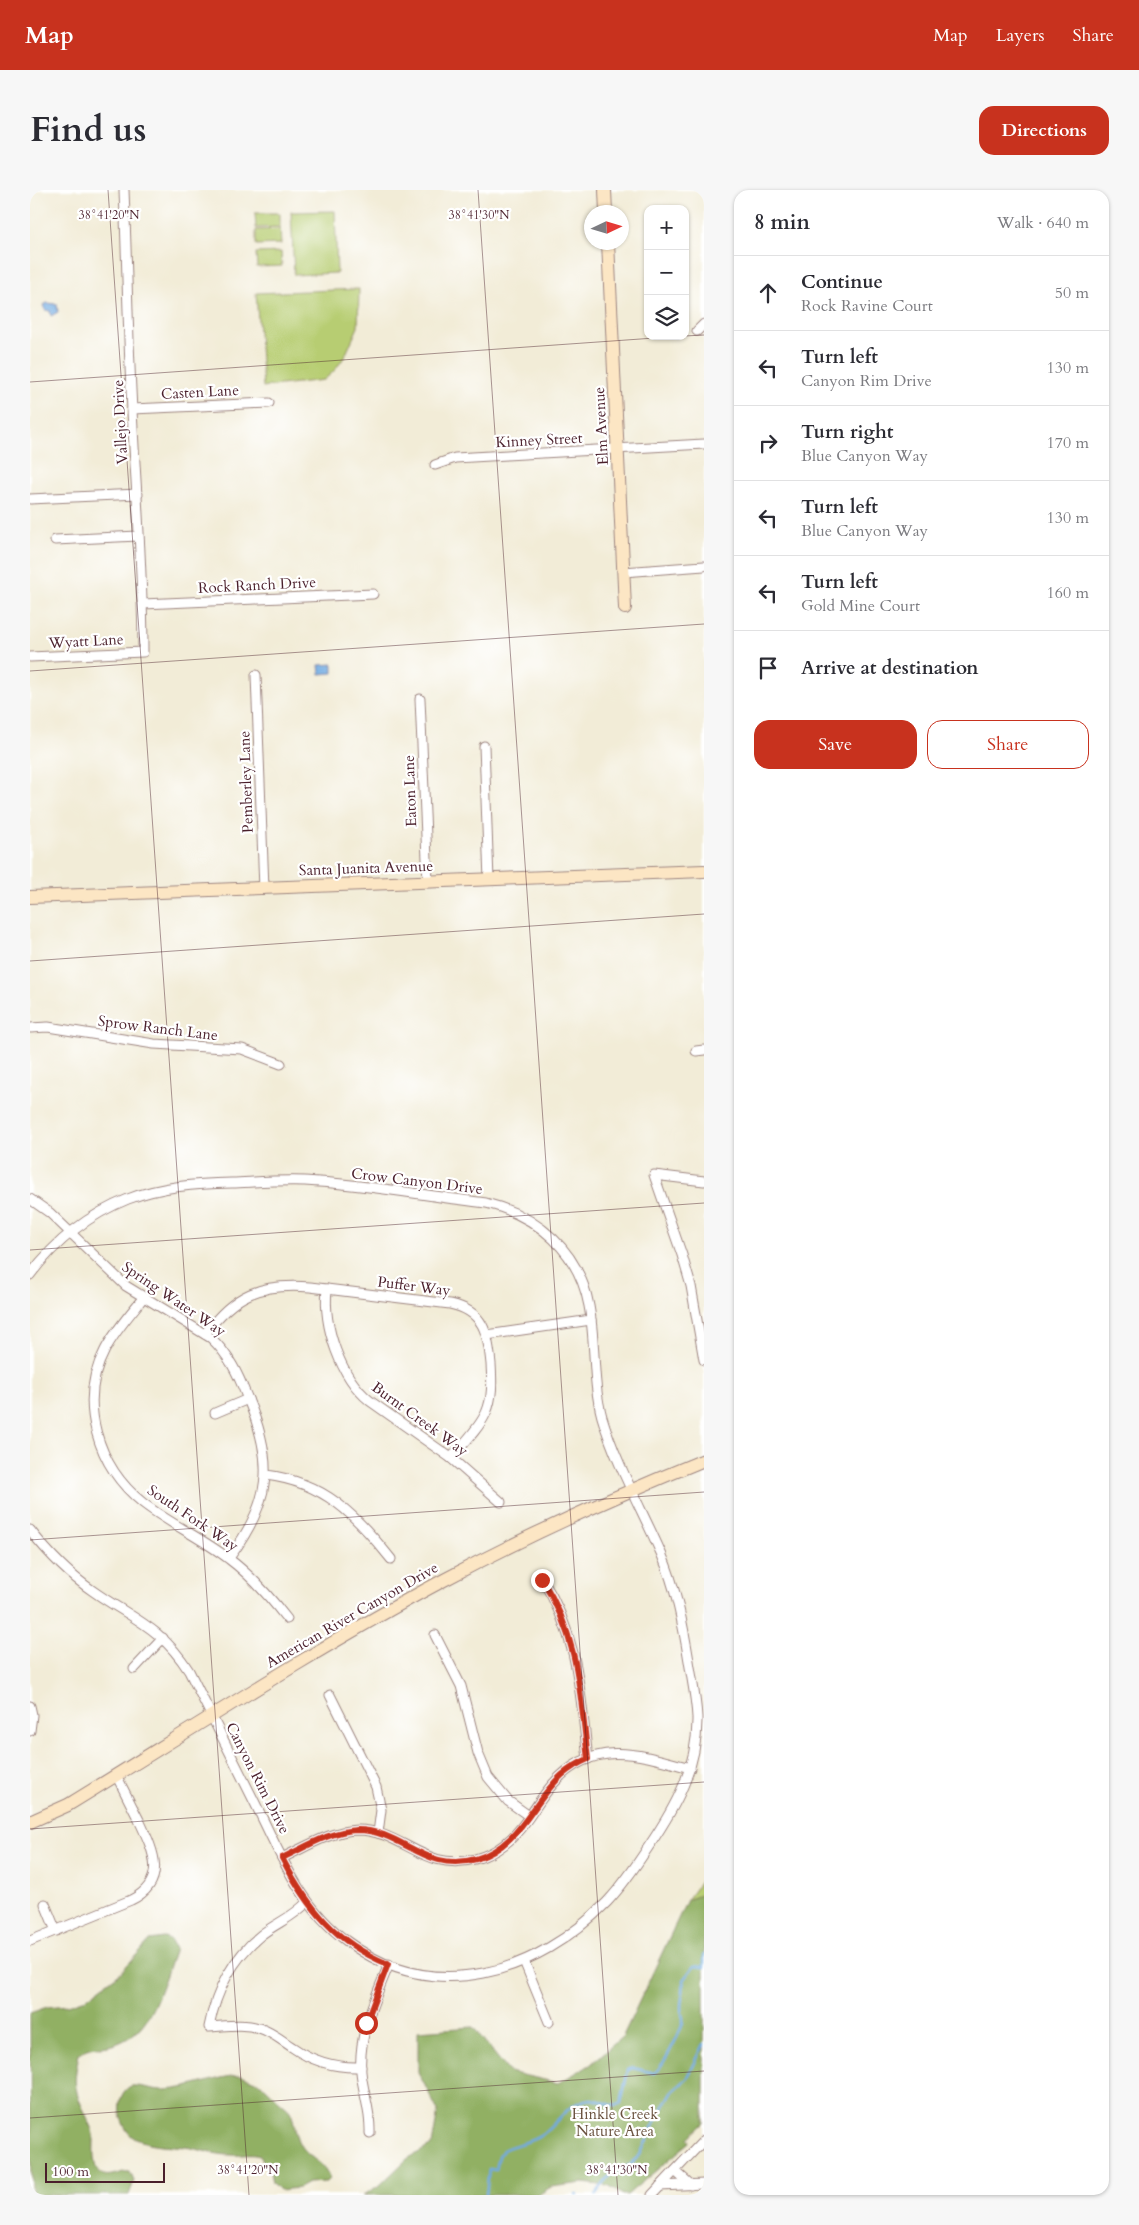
<!DOCTYPE html>
<html lang="en">
<head>
<meta charset="utf-8">
<style>
	:root { --surface:#fff; --page:#f7f7f7; --text:#2b2b33; --muted:#7c7c81; --line:#e1e1e2; --accent:#c8321e }
	body { margin:0; font-family:Cardo,serif; background:var(--page); color:var(--text) }
	.controls { position:absolute; right:15px; top:15px; display:grid; overflow:hidden; border-radius:10px; box-shadow:0 1px 4px #0004 }
	.controls button { width:45px; height:45px; display:grid; place-items:center; padding:0; border:0; border-bottom:1px solid var(--line); background:var(--surface); color:var(--text); font:25px sans-serif }
	.compass { position:absolute; left:554px; top:15px; width:45px; height:45px; border-radius:50%; background:var(--surface); box-shadow:0 1px 4px #0004; rotate:86deg }
	.scale { position:absolute; left:15px; bottom:12px; width:120px; box-sizing:border-box; padding-left:5px; border:2px solid #4a1f2b; border-top:0; font-size:14px; line-height:18px; white-space:nowrap; color:#4a1f2b; -webkit-text-stroke:4px #fff; paint-order:stroke }
	.stop { position:absolute; width:15px; height:15px; margin:-11px; border:4px solid #c8321e; border-radius:50%; background:#fff }
	.stop.end { background:#c8321e; border-color:#fff; box-shadow:0 1px 5px #0008 }
	.list { margin:0; padding:0; list-style:none }
	h2 { display:flex; justify-content:space-between; align-items:center; height:65px; margin:0; padding:0 20px; font-size:21px }
	h2 small { font-size:16px; font-weight:400; color:var(--muted) }
	.list li { display:grid; grid-template-columns:32px 1fr auto; gap:15px; align-items:center; box-sizing:border-box; height:75px; padding:0 20px; border-top:1px solid var(--line) }
	.list b { display:block; font-size:19px; white-space:nowrap }
	.list p { margin:0; font-size:16px; white-space:nowrap; color:var(--muted) }
	.list em { font-size:16px; font-style:normal; color:var(--muted) }
	.actions { display:flex; gap:10px; padding:15px 20px }
	.actions a { flex:1; padding:11px 0; border:1px solid var(--accent); border-radius:15px; text-align:center; font-size:18px; color:var(--accent) }
	.actions .main { background:var(--accent); color:#fff }
	.icon { flex:none; width:28px; height:28px; fill:none; stroke:currentColor; stroke-width:2; stroke-linecap:round; stroke-linejoin:round }
	.map { position:relative; flex:none; width:674px; height:2005px; overflow:hidden; border-radius:15px }
	header { display:flex; align-items:center; gap:30px; box-sizing:border-box; height:70px; padding:0 25px; background:var(--accent); color:#fff }
	header strong { font-size:24px }
	nav { display:flex; gap:28px; margin-inline-start:auto; font-size:18px }
	.intro { display:flex; align-items:center; justify-content:space-between; box-sizing:border-box; height:120px; padding:0 30px }
	h1 { margin:0; font-size:35px }
	.button { padding:12px 22px; border-radius:15px; background:var(--accent); color:#fff; font-size:18px; font-weight:700 }
	main { display:flex; gap:30px; padding:0 30px }
	aside { flex:1; background:var(--surface); border-radius:15px; box-shadow:0 1px 4px #0004 }
	.map>svg:first-child { display:block }
	.green { fill:#b7cd72; stroke:#80764e }
	.forest { fill:#91b064; stroke:#6e6848 }
	.water { fill:#71aae1; stroke:#5e6486 }
	.lines { fill:none; stroke-linecap:round; stroke-linejoin:round }
	.stream { stroke:#71aae1; stroke-width:2.5 }
	.street-casing { stroke:#9e8681; stroke-width:11 }
	.secondary-casing { stroke:#9e8681; stroke-width:14 }
	.street { stroke:#fff; stroke-width:9 }
	.secondary { stroke:#fce6c4; stroke-width:12 }
	.route { stroke:#c8321e; stroke-width:6 }
	.ticks { fill:none; stroke:#4a1f2b; stroke-width:1; stroke-opacity:0.45 }
	.labels { text-anchor:middle; stroke-width:4.5; stroke-linejoin:round; paint-order:stroke }
	.street-label { font-size:15px; fill:#4a1f2b; stroke:#fff }
	.park-label { font-size:15px; fill:#6b5340; stroke:#fff }
	.ticks-label { font-size:12px; text-anchor:middle; fill:#4a1f2b; stroke:#fff; stroke-width:4.5; stroke-linejoin:round; paint-order:stroke }
</style>
</head>
<body>
<header>
<strong>Map</strong>
<nav><a>Map</a><a>Layers</a><a>Share</a></nav>
</header>
<div class="intro"><h1>Find us</h1><a class="button">Directions</a></div>
<main>
<div class="map">
<svg width="674" height="2005" viewBox="0 0 674 2005">
	<rect width="100%" height="100%" fill="#fff"/>
	<filter id="ink" filterUnits="userSpaceOnUse"><feTurbulence type="fractalNoise" baseFrequency=".02" numOctaves="2"/><feDisplacementMap in="SourceGraphic" scale="10" xChannelSelector="R" yChannelSelector="G"/><feConvolveMatrix kernelMatrix="1 2 1 2 8 2 1 2 1" color-interpolation-filters="sRGB"/></filter>
	<filter id="wash" filterUnits="userSpaceOnUse"><feTurbulence type="fractalNoise" baseFrequency=".0096" numOctaves="4" result="noise"/><feDisplacementMap in="SourceGraphic" scale="20" xChannelSelector="R" yChannelSelector="G"/><feGaussianBlur stdDeviation="1.12" result="paint"/><feColorMatrix in="noise" values="0 0 0 0 0 0 0 0 0 0 0 0 0 0 0 0 0 1.4 0 .05"/><feComposite in="paint" operator="in"/></filter>
	<g filter="url(#wash)">
		<rect width="100%" height="100%" fill="#f2ecd7"/>
		<!-- green -->
		<g class="green">
			<path d="M305,21L307,83L264,85L261,22Z"/>
			<path d="M225,23H250V37L226,38Z"/>
			<path d="M250,39L251,54L226,55V40Z"/>
			<path d="M251,62L252,76L227,77L226,63Z"/>
			<path d="M329,99L328,137L315,166L305,180L294,190L233,197L226,103Z"/>
			<path d="M674,1686V1704L657,1710Z"/>
		</g>
		<!-- forest -->
		<g class="forest">
			<path d="M674,1704V1933L658,1948L660,1952L597,2005H593L578,1996L553,1993L521,1997L508,2005H333L350,1995L377,1969L402,1955L408,1921L388,1882V1841L443,1837L479,1882L528,1893L560,1875L593,1846L657,1710Z"/>
			<path d="M134,1748L140,1750L145,1759C142,1769 138,1778 135,1788C124,1817 115,1846 82,1855C69,1859 60,1854 49,1864C47,1875 44,1887 46,1898C49,1916 62,1931 64,1950C64,1959 62,1977 70,1983C79,1990 90,1980 100,1982L104,1991L99,2005H1L0,1823L17,1817L38,1815L56,1809L91,1782L120,1750Z"/>
			<path d="M210,1885C232,1892 233,1895 248,1910C252,1914 257,1917 260,1921C266,1932 264,1948 272,1958C282,1971 296,1972 299,1989L296,1992L278,1993L269,1998L249,2000L242,1993L240,1982L230,1966C220,1963 211,1966 200,1965C185,1965 170,1959 155,1957C138,1955 122,1956 106,1949C98,1945 94,1936 91,1928C88,1918 89,1904 99,1897C105,1893 125,1901 135,1900C161,1899 184,1887 210,1885Z"/>
		</g>
		<!-- water -->
		<g class="water">
			<path d="M17,113L27,114L28,122L21,126L20,121L15,120L13,115Z"/>
			<path d="M303,474V483L290,484L289,475Z"/>
		</g>
		<g class="lines">
			<!-- stream -->
			<g class="stream">
				<path d="M456,2005L459,1979L466,1980L469,1966L473,1960C486,1953 502,1953 513,1944C527,1933 540,1911 560,1909C569,1909 577,1915 586,1916L591,1913L598,1880L603,1878L624,1883C633,1878 649,1844 653,1833C654,1828 651,1823 651,1817C651,1807 655,1802 653,1790L664,1776L674,1777V1765"/>
				<path d="M546,2005H547"/>
				<path d="M565,2005L582,1983L598,1976L610,1965L625,1932L642,1902L657,1889L674,1854"/>
			</g>
		</g>
	</g>
	<g filter="url(#ink)">
		<g class="lines">
			<defs>
				<g id="street">
					<path d="M667,141L674,134"/>
					<path d="M102,219L239,213"/>
					<path d="M405,275L425,268L674,254"/>
					<path d="M0,309L108,304"/>
					<path d="M25,350L108,346"/>
					<path d="M593,382L674,376"/>
					<path d="M113,414L343,404"/>
					<path d="M0,467L113,462C113,381 106,300 102,220C98,146 97,73 94,0"/>
					<path d="M226,485L234,699"/>
					<path d="M390,509L398,692"/>
					<path d="M454,556L459,690"/>
					<path d="M0,838L18,837L124,854L212,859L251,874"/>
					<path d="M666,861L674,860"/>
					<path d="M674,991L624,985L652,1065L661,1096L674,1170"/>
					<path d="M0,1009L20,1023L96,1096L181,1148C199,1165 208,1184 217,1207C245,1272 242,1311 199,1368"/>
					<path d="M0,1085C25,1052 58,1025 98,1009C131,996 167,994 202,993C226,992 251,990 275,991C335,994 396,1006 456,1013C508,1026 549,1061 559,1116C566,1153 562,1191 572,1227C585,1271 612,1320 631,1363C646,1398 653,1434 659,1471C662,1490 666,1508 667,1527C668,1577 646,1616 619,1656C606,1676 593,1695 577,1712C507,1784 404,1816 318,1752C271,1718 250,1664 225,1613C203,1569 181,1525 159,1481C130,1436 104,1430 63,1401C38,1384 18,1363 0,1340"/>
					<path d="M297,1099C293,1136 310,1187 340,1211L421,1268L471,1312"/>
					<path d="M113,1108C100,1124 85,1141 75,1160C47,1213 68,1277 113,1313C140,1334 172,1348 199,1369C222,1386 240,1407 257,1429"/>
					<path d="M175,1144C204,1104 231,1093 280,1097L420,1114C454,1121 458,1143 461,1174C462,1191 463,1207 456,1223C448,1240 433,1254 421,1268"/>
					<path d="M457,1145L561,1130"/>
					<path d="M185,1223L218,1209"/>
					<path d="M236,1285C294,1292 326,1325 361,1369"/>
					<path d="M512,1389C549,1447 550,1503 558,1569"/>
					<path d="M405,1445L431,1496L448,1563L458,1587L478,1611L499,1626"/>
					<path d="M104,1479L133,1448"/>
					<path d="M300,1505L346,1597L351,1620L348,1643"/>
					<path d="M0,1516L2,1525L0,1541"/>
					<path d="M252,1668C276,1657 300,1641 327,1640C373,1640 394,1683 445,1669C468,1663 483,1649 496,1631C505,1619 513,1605 523,1594C563,1548 610,1564 660,1578"/>
					<path d="M277,1712C264,1727 246,1733 231,1745C202,1769 186,1801 179,1837C196,1836 213,1833 229,1838C242,1842 251,1850 262,1857C282,1871 306,1878 331,1877"/>
					<path d="M15,1714L26,1741"/>
					<path d="M0,1751L101,1710C139,1691 123,1660 109,1630C101,1615 94,1600 86,1585"/>
					<path d="M494,1771L519,1832"/>
					<path d="M340,1943C341,1921 333,1903 331,1882C328,1844 345,1809 359,1774"/>
					<path d="M645,1981L661,1995"/>
					<path d="M630,1996L674,1994"/>
					<path d="M622,2005L674,1950"/>
				</g>
				<g id="secondary">
					<path d="M575,0L576,22"/>
					<path d="M578,52L595,418"/>
					<path d="M0,707L674,681"/>
					<path d="M0,1632L38,1615C162,1539 285,1459 414,1390C498,1345 585,1306 674,1270"/>
				</g>
			</defs>
			<!-- street casing -->
			<use href="#street" class="street-casing"/>
			<!-- secondary casing -->
			<use href="#secondary" class="secondary-casing"/>
			<!-- street -->
			<use href="#street" class="street"/>
			<!-- secondary -->
			<use href="#secondary" class="secondary"/>
		</g>
	</g>
	<g class="lines" filter="url(#ink)">
		<!-- route -->
		<path class="route" d="M336,1833L358,1774C306,1753 278,1718 252,1668C276,1657 300,1641 327,1640C373,1640 395,1684 446,1669C490,1656 502,1612 532,1585C540,1578 549,1573 558,1569C550,1503 549,1447 512,1390"/>
	</g>
	<!-- ticks -->
	<path class="ticks" d="M78,0L219,2005M448,0L588,2005M655,146L674,145M0,192L653,146M0,481L674,434M0,771L674,724M0,1060L674,1013M0,1350L674,1302M0,1639L674,1592M0,1928L674,1881"/>
	<g class="labels">
		<!-- street labels -->
		<g class="street-label">
			<text transform="translate(170 202) rotate(-3)" y="5">Casten Lane</text>
			<text transform="translate(90 232) rotate(-93)" y="5">Vallejo Drive</text>
			<text transform="translate(571 236) rotate(-93)" y="5">Elm Avenue</text>
			<text transform="translate(509 250) rotate(-3)" y="5">Kinney Street</text>
			<text transform="translate(227 395) rotate(-3)" y="5">Rock Ranch Drive</text>
			<text transform="translate(56 451) rotate(-3)" y="5">Wyatt Lane</text>
			<text transform="translate(216 592) rotate(-92)" y="5">Pemberley Lane</text>
			<text transform="translate(380 601) rotate(-92)" y="5">Eaton Lane</text>
			<text transform="translate(336 678) rotate(-2)" y="5">Santa Juanita Avenue</text>
			<text transform="translate(128 838) rotate(7)" y="5">Sprow Ranch Lane</text>
			<text transform="translate(387 991) rotate(7)" y="5">Crow Canyon Drive</text>
			<text transform="translate(384 1096) rotate(7)" y="5">Puffer Way</text>
			<text transform="translate(144 1109) rotate(34)" y="5">Spring Water Way</text>
			<text transform="translate(390 1229) rotate(36)" y="5">Burnt Creek Way</text>
			<text transform="translate(163 1328) rotate(34)" y="5">South Fork Way</text>
			<text transform="translate(322 1425) rotate(-30)" y="5">American River Canyon Drive</text>
			<text transform="translate(228 1588) rotate(63)" y="5">Canyon Rim Drive</text>
		</g>
		<!-- park labels -->
		<g class="park-label">
			<text x="585" y="1929">Hinkle Creek<tspan x="585" dy="17">Nature Area</tspan></text>
		</g>
	</g>
	<g class="ticks-label">
		<text x="79" y="29">38°41'20"N</text>
		<text x="449" y="29">38°41'30"N</text>
		<text x="218" y="1984">38°41'20"N</text>
		<text x="587" y="1984">38°41'30"N</text>
	</g>
</svg>
<div class="controls">
<button>+</button>
<button>−</button>
<button><svg class="icon" aria-label="layers" viewBox="0 0 24 24"><path d="M12 4l9 5-9 5-9-5zM3 14l9 5 9-5"/></svg></button>
</div>
<svg class="compass" viewBox="-18 -18 36 36"><path d="M0-13l5 13h-10z" fill="#e53935"/><path d="M0 13l5-13h-10z" fill="#7c7c81"/></svg>
<div class="scale">100 m</div>
<div class="stop" style="left:336px;top:1833px"></div>
<div class="stop end" style="left:512px;top:1390px"></div>
</div>
<aside>
<h2>8 min<small>Walk · 640 m</small></h2>
<ul class="list">
<li><svg class="icon" aria-label="ahead" viewBox="0 0 24 24"><path d="M12 20V5M6 11l6-6 6 6"/></svg><div><b>Continue</b><p>Rock Ravine Court</p></div><em>50 m</em></li>
<li><svg class="icon" aria-label="left" viewBox="0 0 24 24"><path d="M17 20v-9H6M10 6l-5 5 5 5"/></svg><div><b>Turn left</b><p>Canyon Rim Drive</p></div><em>130 m</em></li>
<li><svg class="icon" aria-label="right" viewBox="0 0 24 24"><path d="M7 20v-9h11M14 6l5 5-5 5"/></svg><div><b>Turn right</b><p>Blue Canyon Way</p></div><em>170 m</em></li>
<li><svg class="icon" aria-label="left" viewBox="0 0 24 24"><path d="M17 20v-9H6M10 6l-5 5 5 5"/></svg><div><b>Turn left</b><p>Blue Canyon Way</p></div><em>130 m</em></li>
<li><svg class="icon" aria-label="left" viewBox="0 0 24 24"><path d="M17 20v-9H6M10 6l-5 5 5 5"/></svg><div><b>Turn left</b><p>Gold Mine Court</p></div><em>160 m</em></li>
<li><svg class="icon" aria-label="arrive" viewBox="0 0 24 24"><path d="M6 21V4h12l-3 4 3 4H6"/></svg><div><b>Arrive at destination</b></div></li>
</ul>
<div class="actions"><a class="main">Save</a><a>Share</a></div>
</aside>
</main>
</body>
</html>
